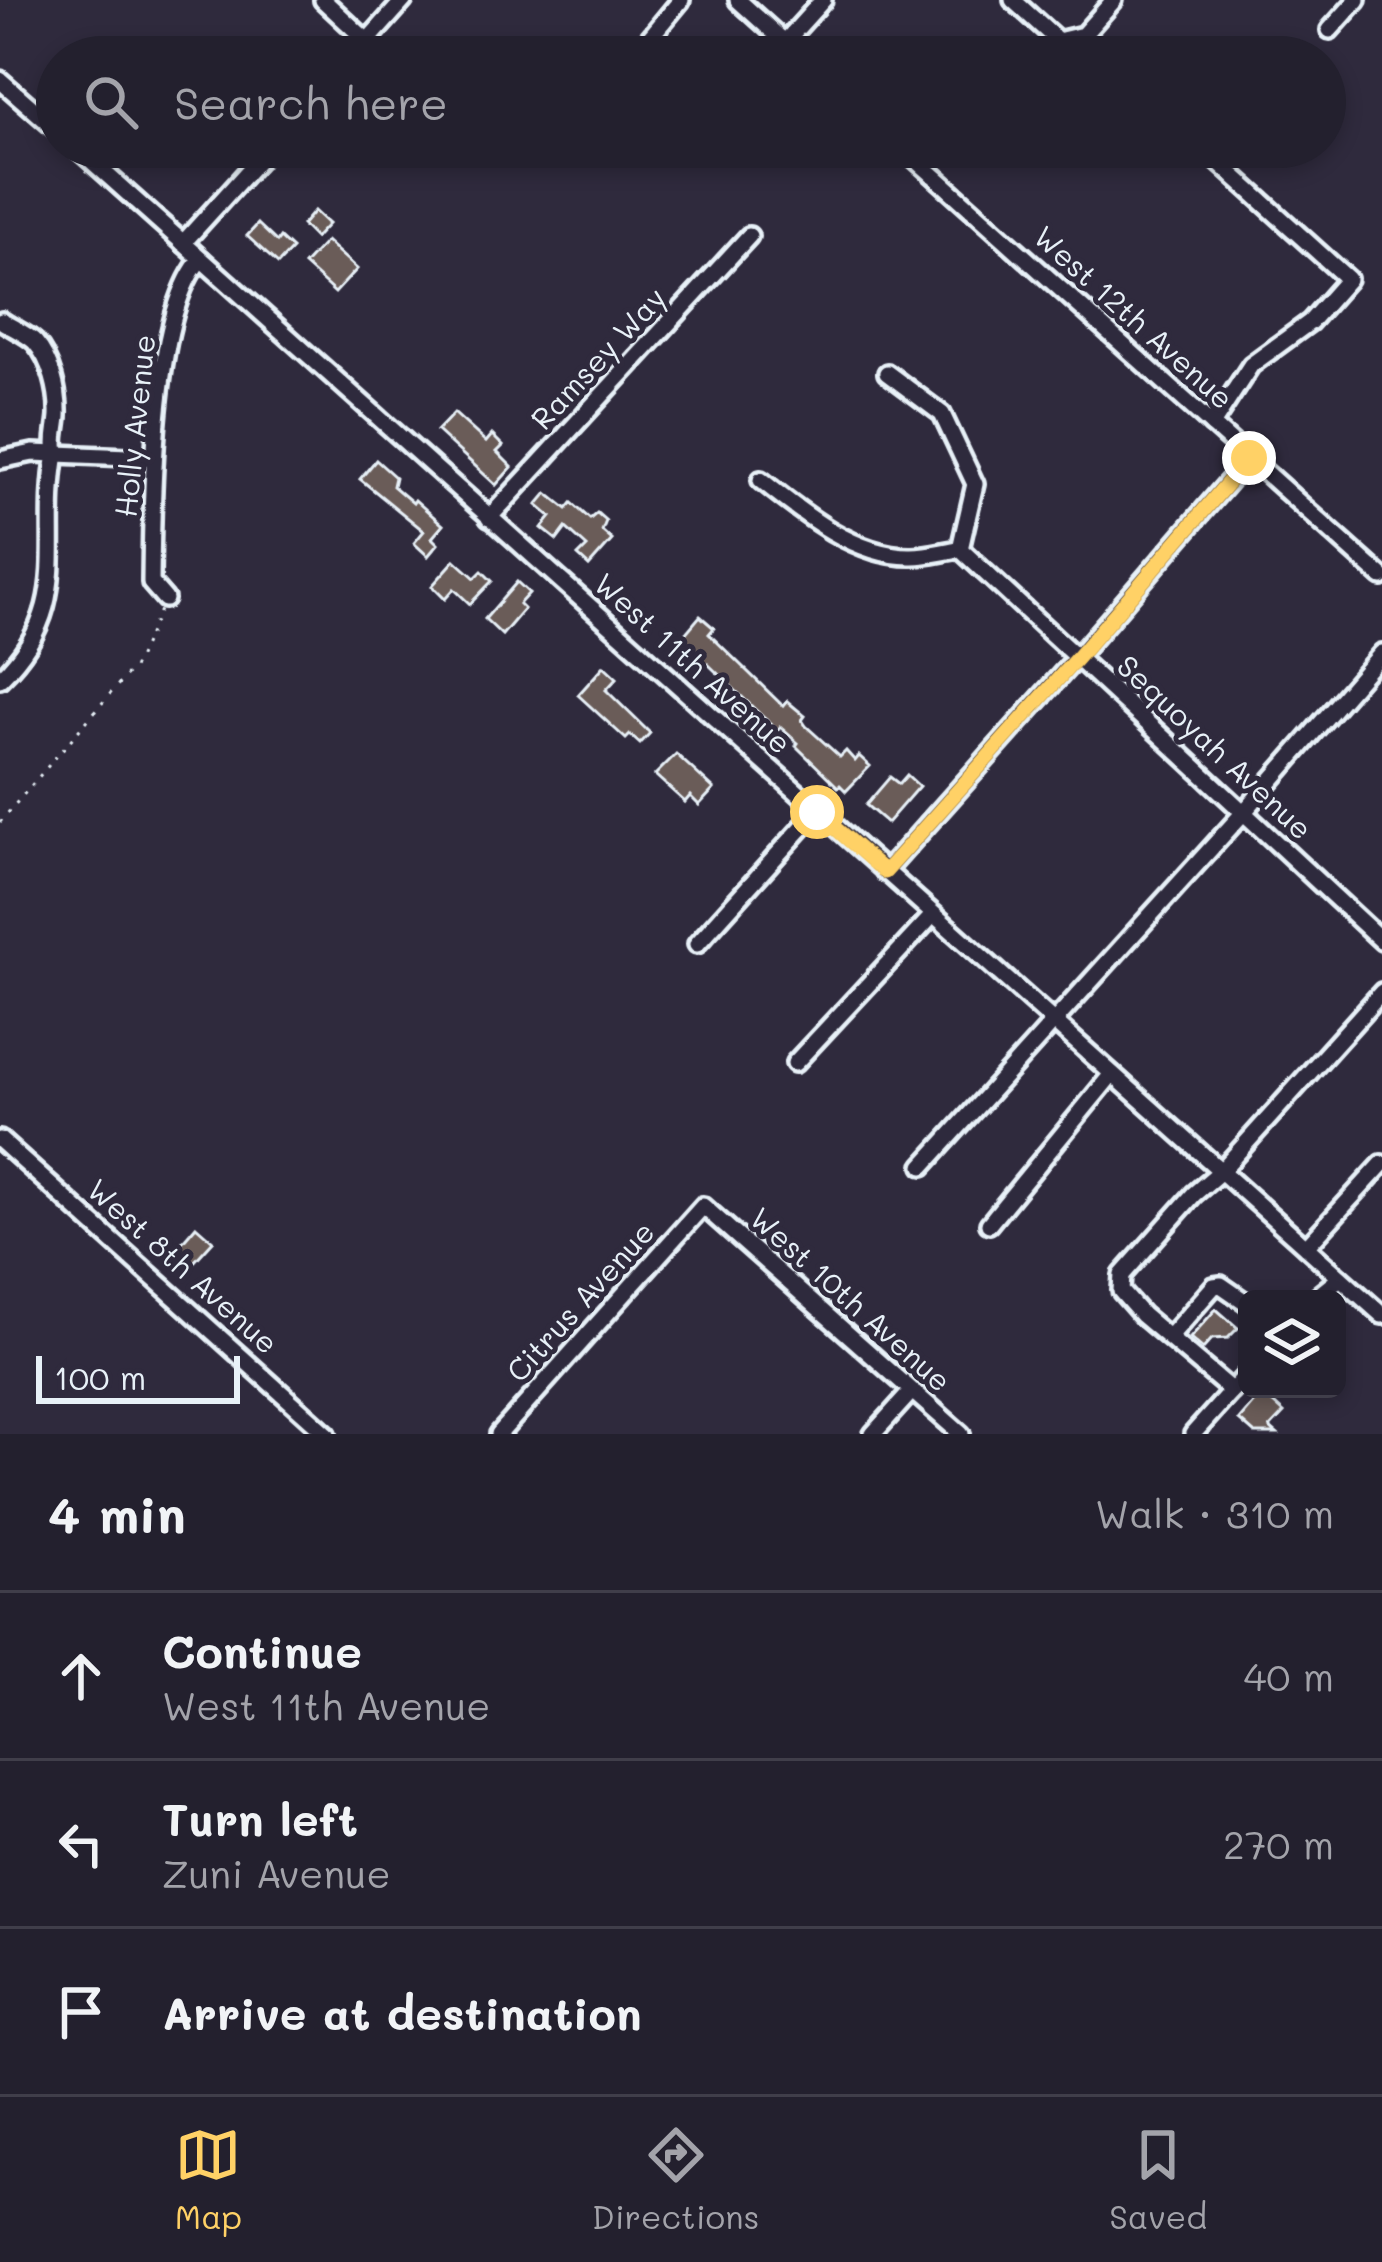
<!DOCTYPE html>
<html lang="en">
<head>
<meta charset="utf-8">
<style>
	:root { --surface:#23202e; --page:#2b2836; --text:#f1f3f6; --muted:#a3a3aa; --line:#403e4a; --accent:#ffd166 }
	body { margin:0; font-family:Mali,sans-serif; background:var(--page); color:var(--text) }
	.controls { position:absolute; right:36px; bottom:36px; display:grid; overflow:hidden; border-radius:18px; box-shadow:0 6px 18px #0003 }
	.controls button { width:108px; height:108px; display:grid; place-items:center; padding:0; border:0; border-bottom:3px solid var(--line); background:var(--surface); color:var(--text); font:60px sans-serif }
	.scale { position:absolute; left:36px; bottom:30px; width:204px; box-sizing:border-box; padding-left:12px; border:6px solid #e8f1f8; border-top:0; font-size:33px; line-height:42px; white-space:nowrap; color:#e8f1f8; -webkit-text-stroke:9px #2f2a3d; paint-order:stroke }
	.stop { position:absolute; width:36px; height:36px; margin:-27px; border:9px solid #ffd166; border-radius:50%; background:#fff }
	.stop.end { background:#ffd166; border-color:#fff; box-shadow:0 3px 12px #0008 }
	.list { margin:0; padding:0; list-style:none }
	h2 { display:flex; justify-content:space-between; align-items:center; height:156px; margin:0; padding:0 48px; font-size:51px }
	h2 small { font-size:39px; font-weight:400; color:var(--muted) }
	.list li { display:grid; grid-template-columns:78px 1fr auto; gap:36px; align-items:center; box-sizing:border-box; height:168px; padding:0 48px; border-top:3px solid var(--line) }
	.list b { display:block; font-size:45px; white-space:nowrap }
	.list p { margin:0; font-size:39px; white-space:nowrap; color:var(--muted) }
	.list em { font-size:39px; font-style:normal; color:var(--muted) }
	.icon { flex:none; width:66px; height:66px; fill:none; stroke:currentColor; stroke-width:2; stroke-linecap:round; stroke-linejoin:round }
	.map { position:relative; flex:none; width:1382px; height:1434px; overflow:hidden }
	.search { position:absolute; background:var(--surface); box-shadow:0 6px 18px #0003; left:36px; right:36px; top:36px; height:132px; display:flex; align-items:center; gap:30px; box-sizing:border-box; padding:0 42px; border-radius:66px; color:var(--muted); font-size:45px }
	.sheet { height:660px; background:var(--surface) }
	nav { display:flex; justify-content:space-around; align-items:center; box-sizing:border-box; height:168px; border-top:3px solid var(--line); background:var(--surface); font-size:33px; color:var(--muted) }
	nav a { display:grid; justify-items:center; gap:6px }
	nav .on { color:var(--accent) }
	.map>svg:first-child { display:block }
	.building { fill:#6a5b58; stroke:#e8f1f8; stroke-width:3 }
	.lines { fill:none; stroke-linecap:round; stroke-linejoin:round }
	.minor-casing { stroke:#e8f1f8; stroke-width:24 }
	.path { stroke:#e8f1f8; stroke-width:3; stroke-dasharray:3 9; stroke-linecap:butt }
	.minor { stroke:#2f2a3d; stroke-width:15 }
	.route { stroke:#ffd166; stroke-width:15 }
	.labels { text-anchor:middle; stroke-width:10; stroke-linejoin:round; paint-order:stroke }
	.street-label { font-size:30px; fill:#e8f1f8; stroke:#2f2a3d }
</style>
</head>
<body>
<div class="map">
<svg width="1382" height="1434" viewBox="0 0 1382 1434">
	<rect width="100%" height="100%" fill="#2f2a3d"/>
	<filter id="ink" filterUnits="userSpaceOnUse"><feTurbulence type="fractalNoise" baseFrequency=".00833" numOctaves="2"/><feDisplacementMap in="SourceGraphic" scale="24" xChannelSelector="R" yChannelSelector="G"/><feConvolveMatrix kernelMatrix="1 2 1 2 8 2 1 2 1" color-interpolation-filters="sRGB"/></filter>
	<g filter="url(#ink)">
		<!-- building -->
		<g class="building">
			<path d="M314,211L328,224L315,238L302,225Z"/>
			<path d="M258,224L277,242L280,238L292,249L278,264L247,236Z"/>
			<path d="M326,241L357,269L335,293L304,265Z"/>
			<path d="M454,413L486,442L492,435L503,446L497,452L512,467L496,485L437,431Z"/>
			<path d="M376,460L395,477L393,486L413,503L415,500L443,525L432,538L438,544L428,556L414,543L424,531L360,479Z"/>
			<path d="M547,493L567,509L572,503L590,519L597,513L606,521L602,531L612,540L589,566L578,556L587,547L566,528L557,540L542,528L551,517L537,505Z"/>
			<path d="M455,560L475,578L482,571L492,581L470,604L454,589L445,599L432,586Z"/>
			<path d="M517,582L529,593L519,604L524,609L502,635L485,619Z"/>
			<path d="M700,616L714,628L709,634L783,706L787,701L805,716L802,720L806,726L838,755L840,757L846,751L855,761L859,756L870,766L846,791L840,785L838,787L796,746L798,743L780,727L778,730L764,718L708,664L705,667L678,642Z"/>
			<path d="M604,666L617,678L606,690L650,733L640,744L630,735L626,739L578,695Z"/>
			<path d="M676,754L714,789L699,805L690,796L685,802L655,775Z"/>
			<path d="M907,775L919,786L887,823L866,805L890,777L899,784Z"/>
			<path d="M196,1226L213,1241L193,1263L191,1261L189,1263L177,1252L179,1250L177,1248Z"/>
			<path d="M1216,1309L1238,1328L1228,1338L1212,1339L1203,1349L1190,1338Z"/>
			<path d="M1262,1393L1284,1413L1270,1428L1277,1434H1255L1239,1420Z"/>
		</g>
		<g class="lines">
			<defs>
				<g id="minor">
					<path d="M323,0L367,41"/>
					<path d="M738,0L801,57"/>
					<path d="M1013,0L1058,41L1083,35L1114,0"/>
					<path d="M1330,30L1357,0"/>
					<path d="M785,42L823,0"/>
					<path d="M353,57L404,0"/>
					<path d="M634,57L681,0"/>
					<path d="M0,80L57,130"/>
					<path d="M76,147L1382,1315"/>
					<path d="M902,147L1382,577"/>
					<path d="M1202,147L1348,279L1310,322L1251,365L1212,425"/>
					<path d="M183,243L270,147"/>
					<path d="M887,373L942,414L975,484L960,549"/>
					<path d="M0,460L33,453L153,458"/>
					<path d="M761,480C802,513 856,557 912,556C928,556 945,551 960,549L1382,941"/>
					<path d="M489,518L749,236"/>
					<path d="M165,599L151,583C152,508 151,314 201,259"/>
					<path d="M0,679C76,605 40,544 56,454C53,440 57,430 58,416C59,392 51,360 35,342C27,334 12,328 2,321"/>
					<path d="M885,872L1077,657L1249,458"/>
					<path d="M697,944L817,811"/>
					<path d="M795,1063L933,915"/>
					<path d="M0,1140L327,1434"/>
					<path d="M923,1166L1244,812L1382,653"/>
					<path d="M989,1224L1112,1074"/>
					<path d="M1306,1247L1382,1164"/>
					<path d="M1314,1299L1340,1278"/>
					<path d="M1169,1337L1214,1286L1221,1285L1247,1303"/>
					<path d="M1232,1391L1142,1315L1121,1291L1122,1275L1194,1194L1221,1171L1382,992"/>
					<path d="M499,1434L703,1206L961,1434"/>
					<path d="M873,1434L911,1392"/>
					<path d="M1193,1434L1247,1374"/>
				</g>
			</defs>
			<!-- minor casing -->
			<use href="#minor" class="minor-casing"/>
			<!-- path -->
			<path class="path" d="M0,822L135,665L160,610"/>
			<!-- minor -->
			<use href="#minor" class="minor"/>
		</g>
	</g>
	<g class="lines" filter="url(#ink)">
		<!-- route -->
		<path class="route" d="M817,812L885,872L1077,658L1249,458"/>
	</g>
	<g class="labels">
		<!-- street labels -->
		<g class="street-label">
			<text transform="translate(1133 318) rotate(42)" y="10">West 12th Avenue</text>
			<text transform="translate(599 359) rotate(-47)" y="10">Ramsey Way</text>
			<text transform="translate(136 426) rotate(-84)" y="10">Holly Avenue</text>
			<text transform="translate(692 664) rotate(42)" y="10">West 11th Avenue</text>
			<text transform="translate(1214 748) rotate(43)" y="10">Sequoyah Avenue</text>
			<text transform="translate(182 1267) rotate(42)" y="10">West 8th Avenue</text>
			<text transform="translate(850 1300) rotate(42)" y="10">West 10th Avenue</text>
			<text transform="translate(581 1302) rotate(-48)" y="10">Citrus Avenue</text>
		</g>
	</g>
</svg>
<div class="controls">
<button><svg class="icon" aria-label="layers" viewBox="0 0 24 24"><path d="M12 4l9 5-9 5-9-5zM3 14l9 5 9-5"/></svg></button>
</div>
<div class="scale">100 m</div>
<div class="stop" style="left:817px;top:812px"></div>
<div class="stop end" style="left:1249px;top:458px"></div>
<div class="search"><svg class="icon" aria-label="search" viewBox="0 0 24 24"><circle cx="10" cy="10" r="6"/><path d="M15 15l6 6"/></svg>Search here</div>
</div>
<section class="sheet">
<h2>4 min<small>Walk · 310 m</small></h2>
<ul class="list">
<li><svg class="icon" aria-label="ahead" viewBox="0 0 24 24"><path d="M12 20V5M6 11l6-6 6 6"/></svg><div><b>Continue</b><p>West 11th Avenue</p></div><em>40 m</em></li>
<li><svg class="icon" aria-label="left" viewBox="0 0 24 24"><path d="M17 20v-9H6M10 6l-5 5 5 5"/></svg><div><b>Turn left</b><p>Zuni Avenue</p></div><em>270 m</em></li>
<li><svg class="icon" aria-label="arrive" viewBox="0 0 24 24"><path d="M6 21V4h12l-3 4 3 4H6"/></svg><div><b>Arrive at destination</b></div></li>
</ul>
</section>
<nav>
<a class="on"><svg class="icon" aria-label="map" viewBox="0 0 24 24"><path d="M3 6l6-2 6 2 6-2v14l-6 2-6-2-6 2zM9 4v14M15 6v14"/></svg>Map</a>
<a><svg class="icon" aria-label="directions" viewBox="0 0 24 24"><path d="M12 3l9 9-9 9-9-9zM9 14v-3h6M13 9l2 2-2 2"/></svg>Directions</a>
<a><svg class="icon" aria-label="saved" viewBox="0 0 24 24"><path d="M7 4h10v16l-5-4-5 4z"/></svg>Saved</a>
</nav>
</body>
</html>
